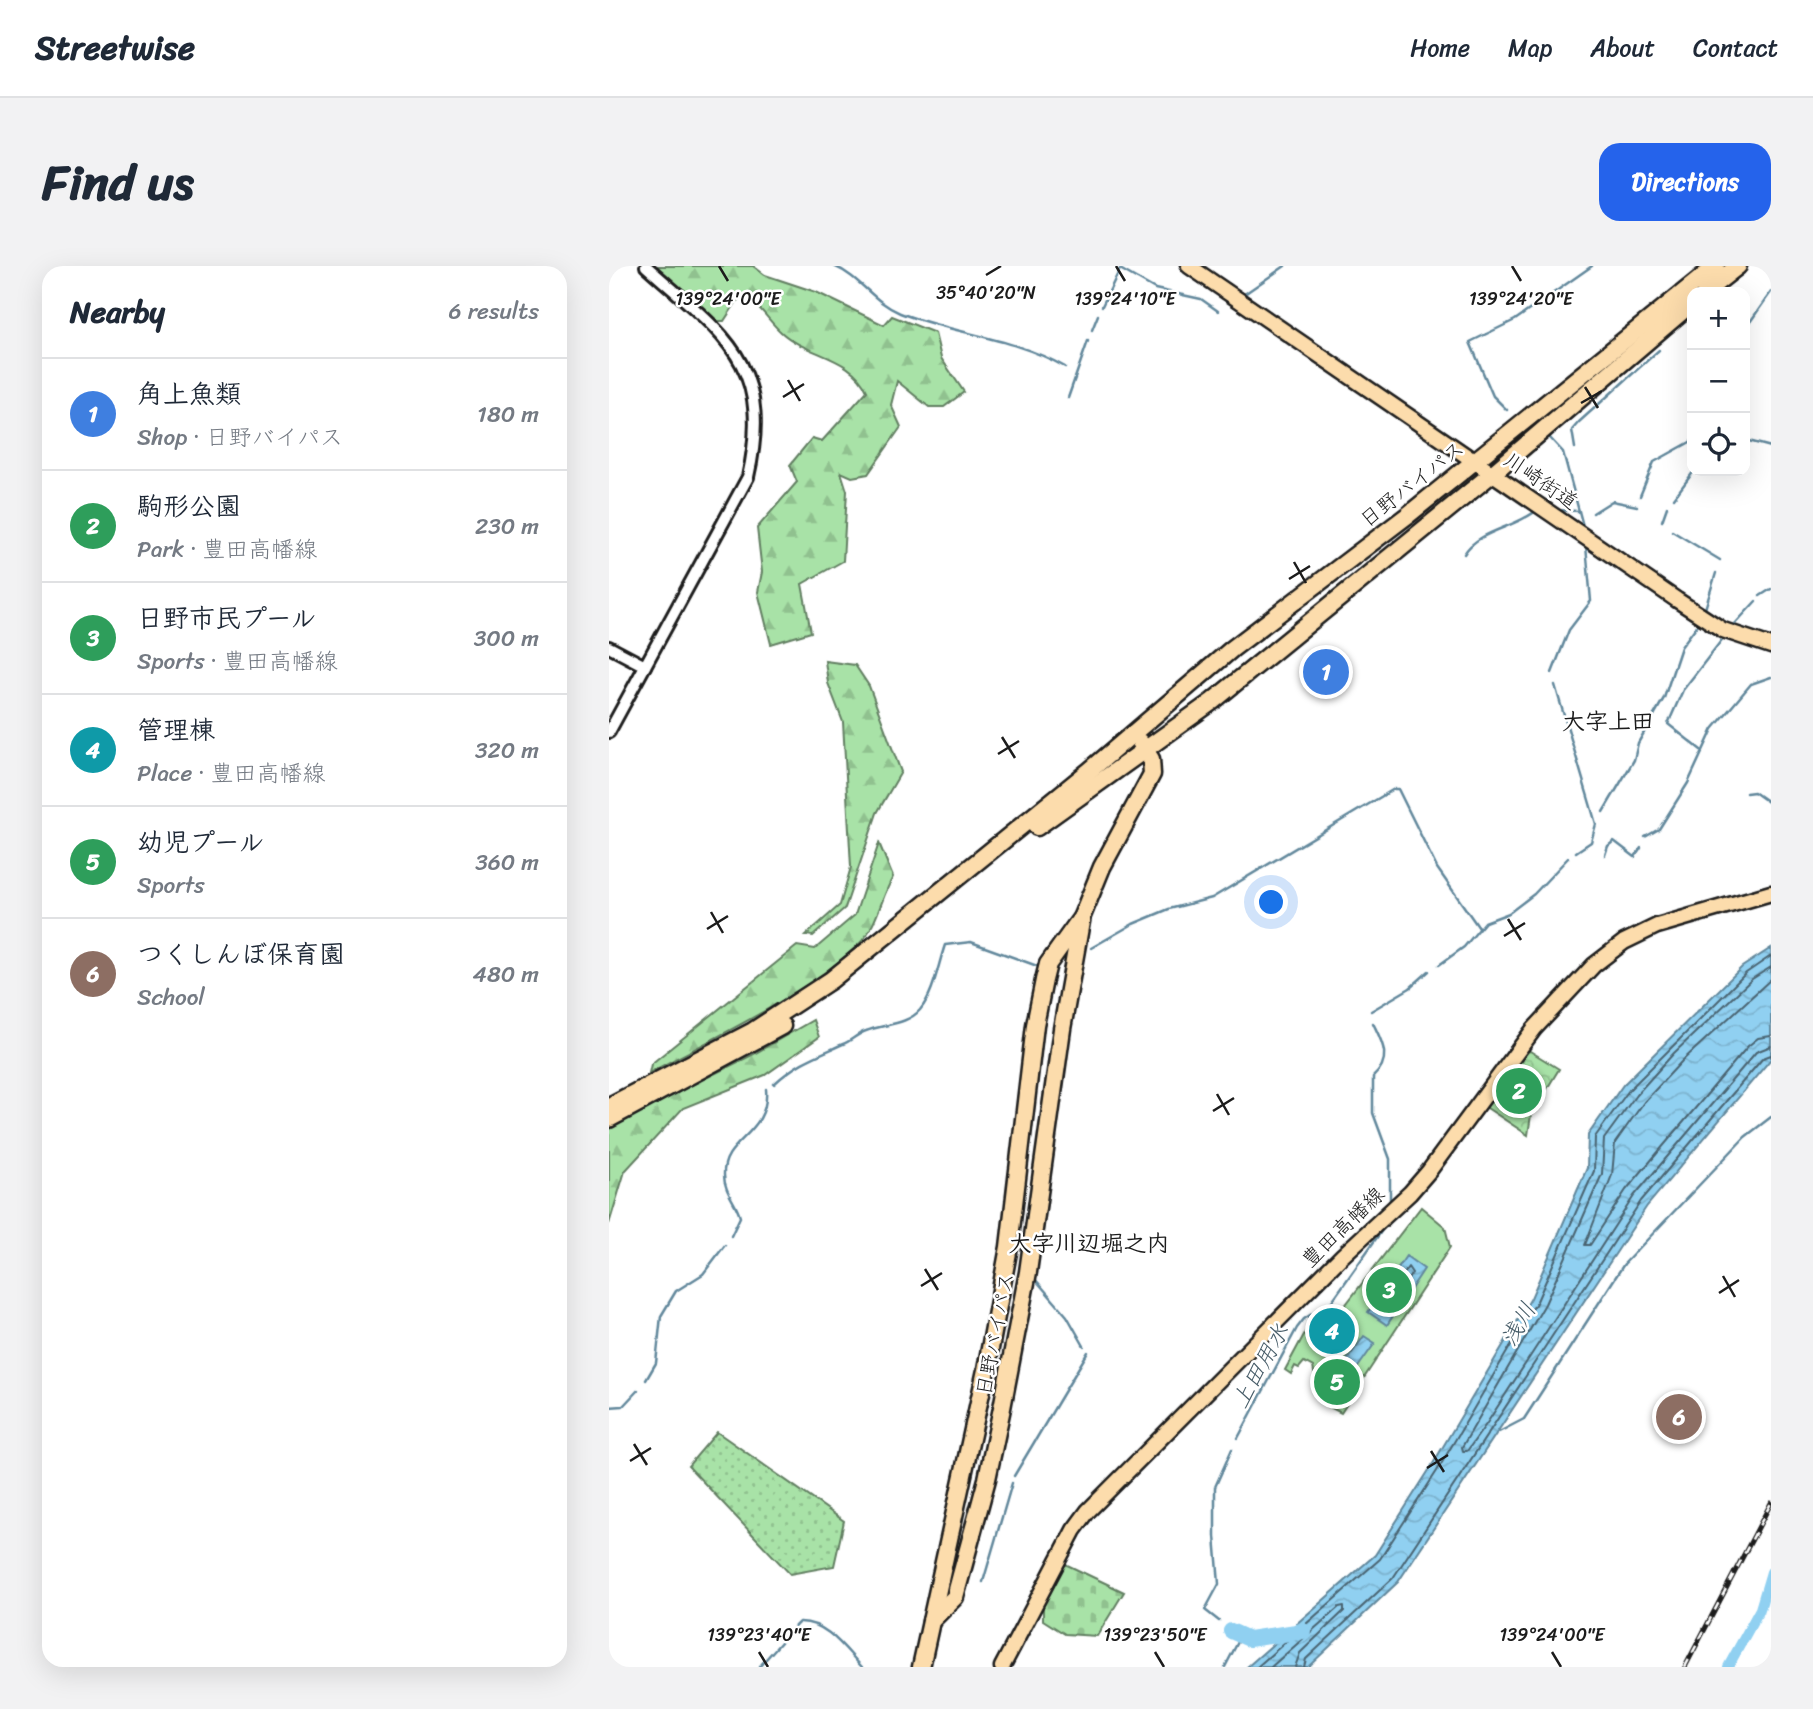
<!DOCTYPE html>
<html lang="en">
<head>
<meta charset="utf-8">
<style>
	:root { --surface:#fff; --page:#f2f2f3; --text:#1f2937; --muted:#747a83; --line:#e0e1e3; --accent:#2563eb }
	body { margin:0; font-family:Sriracha,"Klee One",sans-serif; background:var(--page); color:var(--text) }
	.controls { position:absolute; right:21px; top:21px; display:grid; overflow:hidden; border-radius:14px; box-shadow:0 7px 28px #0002 }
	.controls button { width:63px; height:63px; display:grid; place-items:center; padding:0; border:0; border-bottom:2px solid var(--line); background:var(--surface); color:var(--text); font:35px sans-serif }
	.you { position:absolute; left:663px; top:637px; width:24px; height:24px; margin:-18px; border:5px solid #fff; border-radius:50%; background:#1a73e8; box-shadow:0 0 0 10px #1a73e833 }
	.badge { display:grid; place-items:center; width:46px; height:46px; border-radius:50%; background:var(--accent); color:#fff; font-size:23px; font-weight:700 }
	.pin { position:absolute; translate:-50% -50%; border:4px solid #fff; box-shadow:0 2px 7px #0006 }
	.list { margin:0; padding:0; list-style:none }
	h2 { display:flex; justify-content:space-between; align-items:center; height:91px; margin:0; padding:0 28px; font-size:30px }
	h2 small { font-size:23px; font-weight:400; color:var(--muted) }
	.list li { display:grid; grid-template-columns:46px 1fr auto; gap:21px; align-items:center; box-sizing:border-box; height:112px; padding:0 28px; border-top:2px solid var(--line) }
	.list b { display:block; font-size:26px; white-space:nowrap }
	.list p { margin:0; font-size:23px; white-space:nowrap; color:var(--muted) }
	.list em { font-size:23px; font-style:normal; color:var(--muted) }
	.icon { flex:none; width:38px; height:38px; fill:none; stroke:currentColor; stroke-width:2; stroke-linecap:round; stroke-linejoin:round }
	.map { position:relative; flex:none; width:1162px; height:1401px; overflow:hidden; border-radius:21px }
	header { display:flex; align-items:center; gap:42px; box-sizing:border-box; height:98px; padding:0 35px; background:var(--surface); border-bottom:2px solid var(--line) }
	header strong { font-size:33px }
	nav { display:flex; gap:38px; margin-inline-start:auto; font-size:24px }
	.intro { display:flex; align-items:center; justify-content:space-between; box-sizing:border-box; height:168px; padding:0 42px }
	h1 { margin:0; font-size:49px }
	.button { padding:18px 32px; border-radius:21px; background:var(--accent); color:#fff; font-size:24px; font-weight:700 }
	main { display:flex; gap:42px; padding:0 42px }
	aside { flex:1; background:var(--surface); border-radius:21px; box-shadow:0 7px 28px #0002 }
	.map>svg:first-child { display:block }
	.grass { fill:url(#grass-dots); stroke:#627f62; stroke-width:2 }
	.forest { fill:url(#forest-firs); stroke:#627f62; stroke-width:2 }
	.cemetery { fill:url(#cemetery-stones); stroke:#627f62; stroke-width:2 }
	.park { fill:url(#park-crowns); stroke:#627f62; stroke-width:2 }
	.garden { fill:#a8e2a7; stroke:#627f62; stroke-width:2 }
	.water { fill:url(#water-waves); stroke:#62889c; stroke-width:2 }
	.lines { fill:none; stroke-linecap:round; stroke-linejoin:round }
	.shore { stroke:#4a6471; stroke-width:2 }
	.stream { stroke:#62889c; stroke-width:2.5 }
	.canal { stroke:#90d0f1; stroke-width:10 }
	.river { stroke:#90d0f1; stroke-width:16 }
	.minor-casing { stroke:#1c1c1c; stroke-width:16 }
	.major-casing { stroke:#1c1c1c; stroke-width:19 }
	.highway-casing { stroke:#1c1c1c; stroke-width:21 }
	.minor { stroke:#fff; stroke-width:10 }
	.major { stroke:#fcdcac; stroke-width:14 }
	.highway { stroke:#fcdcac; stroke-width:16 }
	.rail-casing { stroke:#1c1c1c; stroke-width:5 }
	.rail { stroke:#fff; stroke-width:2.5; stroke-dasharray:8; stroke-linecap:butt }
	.ticks { fill:none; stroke:#1c1c1c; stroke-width:2.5 }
	.labels { text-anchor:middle; stroke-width:5; stroke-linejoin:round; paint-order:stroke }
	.street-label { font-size:21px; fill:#1c1c1c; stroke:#fff }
	.neighbourhood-label { font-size:23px; font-weight:bold; fill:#1c1c1c; stroke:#fff }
	.water-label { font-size:23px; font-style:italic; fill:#455b67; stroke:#fff }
	.ticks-label { font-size:18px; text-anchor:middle; fill:#1c1c1c; stroke:#fff; stroke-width:5; stroke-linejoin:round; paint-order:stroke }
</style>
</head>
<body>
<header>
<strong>Streetwise</strong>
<nav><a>Home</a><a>Map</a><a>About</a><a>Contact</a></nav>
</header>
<div class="intro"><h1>Find us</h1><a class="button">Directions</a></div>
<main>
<aside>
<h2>Nearby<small>6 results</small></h2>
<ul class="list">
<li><span class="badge" style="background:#3f7fe0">1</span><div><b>角上魚類</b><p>Shop · 日野バイパス</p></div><em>180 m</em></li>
<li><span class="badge" style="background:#2e9e5b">2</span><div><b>駒形公園</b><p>Park · 豊田高幡線</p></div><em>230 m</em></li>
<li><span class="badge" style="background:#2e9e5b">3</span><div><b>日野市民プール</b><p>Sports · 豊田高幡線</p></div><em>300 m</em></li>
<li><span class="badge" style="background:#0f9aa8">4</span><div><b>管理棟</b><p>Place · 豊田高幡線</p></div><em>320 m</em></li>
<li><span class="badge" style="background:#2e9e5b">5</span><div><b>幼児プール</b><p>Sports</p></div><em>360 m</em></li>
<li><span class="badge" style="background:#8d6e63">6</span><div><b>つくしんぼ保育園</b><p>School</p></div><em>480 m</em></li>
</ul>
</aside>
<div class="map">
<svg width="1162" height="1401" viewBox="0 0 1162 1401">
	<defs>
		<pattern id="grass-dots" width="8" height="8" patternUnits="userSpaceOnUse" patternTransform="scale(1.75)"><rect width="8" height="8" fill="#a8e2a7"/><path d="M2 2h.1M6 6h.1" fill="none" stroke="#90c18f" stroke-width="1.8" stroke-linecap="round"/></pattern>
		<pattern id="forest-firs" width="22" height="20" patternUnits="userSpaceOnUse" patternTransform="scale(1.75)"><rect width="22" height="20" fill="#a8e2a7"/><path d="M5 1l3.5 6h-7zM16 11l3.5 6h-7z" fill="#90c18f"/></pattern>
		<pattern id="cemetery-stones" width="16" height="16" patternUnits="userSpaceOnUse" patternTransform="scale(1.75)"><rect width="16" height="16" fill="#a8e2a7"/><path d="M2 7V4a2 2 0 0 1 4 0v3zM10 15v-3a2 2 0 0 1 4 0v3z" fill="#90c18f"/></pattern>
		<pattern id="park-crowns" width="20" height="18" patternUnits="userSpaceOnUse" patternTransform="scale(1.75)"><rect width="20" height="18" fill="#a8e2a7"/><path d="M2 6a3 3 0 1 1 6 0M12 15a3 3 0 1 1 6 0" fill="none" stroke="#90c18f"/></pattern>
		<pattern id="water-waves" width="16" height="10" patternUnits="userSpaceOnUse" patternTransform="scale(1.75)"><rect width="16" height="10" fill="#90d0f1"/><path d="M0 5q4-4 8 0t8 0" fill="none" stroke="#7cb2ce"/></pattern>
	</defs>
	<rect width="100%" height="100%" fill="#fff"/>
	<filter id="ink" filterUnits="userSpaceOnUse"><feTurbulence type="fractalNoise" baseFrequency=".0143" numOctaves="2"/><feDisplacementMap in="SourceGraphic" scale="14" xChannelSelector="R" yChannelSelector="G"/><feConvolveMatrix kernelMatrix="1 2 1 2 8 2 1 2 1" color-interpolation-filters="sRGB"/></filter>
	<g filter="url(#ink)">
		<!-- grass -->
		<path class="grass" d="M108,1166L235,1255L225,1300L181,1308L79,1200Z"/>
		<!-- forest -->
		<g class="forest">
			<path d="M45,0H144L156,9L207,26L275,59L283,50L326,67L332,92L355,126L335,141H320L288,115L282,139L292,161L259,208L243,211L232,206L238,225L234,295L193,318L202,366L162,378L149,326L153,306L148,262L188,216L181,199L203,172L213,175L258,125C243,90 198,90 172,66C157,52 151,38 132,29L115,55H107Z"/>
			<path d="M216,395L246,399L260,420L292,506L268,547L236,642L204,670L197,669L231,639L242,601L234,456L219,417Z"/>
			<path d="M270,577L284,611C272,632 268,660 251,677C198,729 106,771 40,807L42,798L188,680L206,683L246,649Z"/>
			<path d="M204,754L210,771L156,809L74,842L16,905L0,958V860L143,789Z"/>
		</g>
		<!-- cemetery -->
		<path class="cemetery" d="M454,1297L515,1326L488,1370L456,1368L434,1354V1331Z"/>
		<!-- park -->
		<path class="park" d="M921,785L950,803L922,849L919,869L875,840L914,786Z"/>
		<!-- garden -->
		<path class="garden" d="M812,941L836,961L841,981L732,1147L711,1136L704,1101L695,1096L690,1102L686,1100L682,1108L676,1104L697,1065L731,1046Z"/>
		<!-- water -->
		<g class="water">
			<path d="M1162,682V793L1038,940L789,1316L699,1401H638L766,1289L822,1201L922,1032L978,902L979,869L1014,819L1133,701Z"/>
			<path d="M797,990L815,1003L778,1059L759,1046Z"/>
			<path d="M755,1070L766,1077L747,1104L736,1097Z"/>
		</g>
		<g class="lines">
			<!-- shore -->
			<g class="shore">
				<path d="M1162,701L1143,713L1065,787L1027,829L995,873L993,908L936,1038L853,1181L854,1185H858L878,1157L1025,930L1147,786L1162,780"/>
				<path d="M1162,713L1073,795L1035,836L1006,877L1003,909L976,979H981L1017,924L1139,780L1149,772L1162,770"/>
				<path d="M799,1001L803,1007L778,1046L773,1047L771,1042Z"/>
				<path d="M648,1401L771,1293L828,1205L928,1035L985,905L986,871L1020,824L1137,707L1162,690"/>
				<path d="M662,1401L730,1341L735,1340V1345L691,1387L686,1401"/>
				<path d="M695,1401L697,1393L784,1312L1032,935L1154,792L1162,789"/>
			</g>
			<!-- stream -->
			<g class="stream">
				<path d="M225,0C251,11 264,36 291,47C345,68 407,72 456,101"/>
				<path d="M511,3L546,23L592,33L609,45"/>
				<path d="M634,29L676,0"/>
				<path d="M493,40L511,3"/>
				<path d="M1136,56H1141L1162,26"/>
				<path d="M483,64L489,49"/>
				<path d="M459,132L479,75"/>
				<path d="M898,144L884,130L861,76L906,54L983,0"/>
				<path d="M941,172L954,186L974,260"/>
				<path d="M1136,174L1162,181"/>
				<path d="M966,182L963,164L970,156L1050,84"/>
				<path d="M1031,230L1045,196L1083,175"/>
				<path d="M1065,232L1085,205"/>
				<path d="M946,244L970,245"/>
				<path d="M984,247L1003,235L1028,240"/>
				<path d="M1053,255L1058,241"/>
				<path d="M1063,265L1111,294"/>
				<path d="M855,288C869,264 907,262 928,244"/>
				<path d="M1151,330L1162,323"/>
				<path d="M1096,343L1107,307"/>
				<path d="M1124,360L1147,335"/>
				<path d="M943,407L960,364L982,335L977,280"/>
				<path d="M946,419L987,558L982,576L967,586"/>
				<path d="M1092,484L1059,458L1074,424L1115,371"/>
				<path d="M1137,527L1145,526L1162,538"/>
				<path d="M994,546L1025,494L1029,477L1055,432L1072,381L1089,358"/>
				<path d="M1036,571L1050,563L1079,517L1104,463L1142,418L1162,411"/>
				<path d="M996,589L999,580L1005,575L1026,591L1032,582"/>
				<path d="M482,682L524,658L560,643L603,632L785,523H789L828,602L870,662"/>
				<path d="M830,699L855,681L876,656L900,647L925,628L959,592"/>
				<path d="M762,745L801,722L820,705"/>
				<path d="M764,757C773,776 784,793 764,811V847L781,893V936"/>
				<path d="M165,818C189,796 205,791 234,778C242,775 248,768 257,765C274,758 298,759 311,744C325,727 329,699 336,679L362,676L431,701"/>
				<path d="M122,970L131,951C127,936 115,926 115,909C113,873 161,869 157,823"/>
				<path d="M432,977L449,852"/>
				<path d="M428,1000L429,993"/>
				<path d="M426,1013L458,1050L475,1080"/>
				<path d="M37,1114L47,1097L52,1050L67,1025L94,1008L116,979"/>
				<path d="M0,1141L14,1140L29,1124"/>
				<path d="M890,1166L915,1153L1015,998L1136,871L1162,851"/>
				<path d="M629,1172L688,1062L695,1053L723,1035L781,953"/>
				<path d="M405,1210L479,1086"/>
				<path d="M374,1316L403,1217"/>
				<path d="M610,1355L596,1344L610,1318L606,1270V1221L623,1183"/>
				<path d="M185,1361L190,1356C217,1355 236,1383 253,1401"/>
				<path d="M150,1401L180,1367"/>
				<path d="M616,1401L630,1374L620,1362"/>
			</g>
			<!-- canal -->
			<path class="canal" d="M1119,1401L1151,1343L1162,1306"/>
			<!-- river -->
			<path class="river" d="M622,1365L640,1373L694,1365"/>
			<defs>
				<g id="minor">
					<path d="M0,381L36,400"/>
					<path d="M0,466L139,211C165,96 114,69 37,0"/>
				</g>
				<g id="major">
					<path d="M580,0L1068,334L1114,364L1162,380"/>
					<path d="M393,1401L465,1264L479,1245L733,990L801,927L820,905L925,763L985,699L1015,676L1048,660L1162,627"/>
				</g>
				<g id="highway">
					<path d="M1096,26L1129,0"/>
					<path d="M428,561L604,435L884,207L1083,37"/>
					<path d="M0,840L144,765L222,714L479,506L623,383L799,249L1107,0"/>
					<path d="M0,853L173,760"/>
					<path d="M322,1355L346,1331L378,1213L393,1142L419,1006L453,763L473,650L493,601L543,508L542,493L531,476"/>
					<path d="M312,1401L377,1104L400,981L426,759L435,714L439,698L472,652"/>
				</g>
			</defs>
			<!-- minor casing -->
			<use href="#minor" class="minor-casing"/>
			<!-- major casing -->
			<use href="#major" class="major-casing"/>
			<!-- highway casing -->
			<use href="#highway" class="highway-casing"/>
			<!-- minor -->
			<use href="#minor" class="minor"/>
			<!-- major -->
			<use href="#major" class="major"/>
			<!-- highway -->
			<use href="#highway" class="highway"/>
			<defs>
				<path id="rail" d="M1076,1401L1162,1237"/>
			</defs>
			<!-- rail casing -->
			<use href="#rail" class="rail-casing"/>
			<!-- rail -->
			<use href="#rail" class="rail"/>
		</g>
	</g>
	<!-- ticks -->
	<path class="ticks" d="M110,0L119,15M507,0L516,15M903,0L912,15M377,9L392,0M179,114L191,135M976,121L989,142M174,131L195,118M972,137L993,125M685,296L697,317M680,313L701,300M393,471L406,492M389,488L410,475M102,646L114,667M899,653L912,674M98,663L119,650M895,670L916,657M608,828L620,849M604,845L625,832M316,1003L329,1024M1114,1010L1126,1031M312,1020L333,1007M1110,1027L1130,1014M25,1178L38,1199M822,1185L835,1206M21,1195L42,1182M818,1202L839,1189M150,1386L159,1401M546,1386L555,1401M943,1386L952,1401"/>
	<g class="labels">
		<!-- street labels -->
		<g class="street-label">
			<text transform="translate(932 215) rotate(34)" y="7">川崎街道</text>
			<text transform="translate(803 218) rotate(-38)" y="7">日野バイパス</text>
			<text transform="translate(734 961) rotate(-44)" y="7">豊田高幡線</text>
			<text transform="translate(386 1068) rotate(-79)" y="7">日野バイパス</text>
		</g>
		<!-- neighbourhood labels -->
		<g class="neighbourhood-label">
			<text x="999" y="463">大字上田</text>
			<text x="480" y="985">大字川辺堀之内</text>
		</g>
		<!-- water labels -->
		<g class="water-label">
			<text transform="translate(909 1058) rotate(-60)" y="8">浅川</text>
			<text transform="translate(651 1100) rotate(-61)" y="8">上田用水</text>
		</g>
	</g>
	<g class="ticks-label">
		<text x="377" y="33">35°40'20"N</text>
		<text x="912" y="39">139°24'20"E</text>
		<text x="119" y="39">139°24'00"E</text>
		<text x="516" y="39">139°24'10"E</text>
		<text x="150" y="1375">139°23'40"E</text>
		<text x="546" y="1375">139°23'50"E</text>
		<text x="943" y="1375">139°24'00"E</text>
	</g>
</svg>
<div class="controls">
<button>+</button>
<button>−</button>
<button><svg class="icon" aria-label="locate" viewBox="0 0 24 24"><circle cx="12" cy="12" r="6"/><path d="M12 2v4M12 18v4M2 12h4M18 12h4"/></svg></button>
</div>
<div class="you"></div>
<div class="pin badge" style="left:717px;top:406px;background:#3f7fe0">1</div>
<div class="pin badge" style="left:910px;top:825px;background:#2e9e5b">2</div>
<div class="pin badge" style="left:780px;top:1024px;background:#2e9e5b">3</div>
<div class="pin badge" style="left:723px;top:1065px;background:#0f9aa8">4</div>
<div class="pin badge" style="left:728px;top:1116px;background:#2e9e5b">5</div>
<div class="pin badge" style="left:1070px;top:1151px;background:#8d6e63">6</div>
</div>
</main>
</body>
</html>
